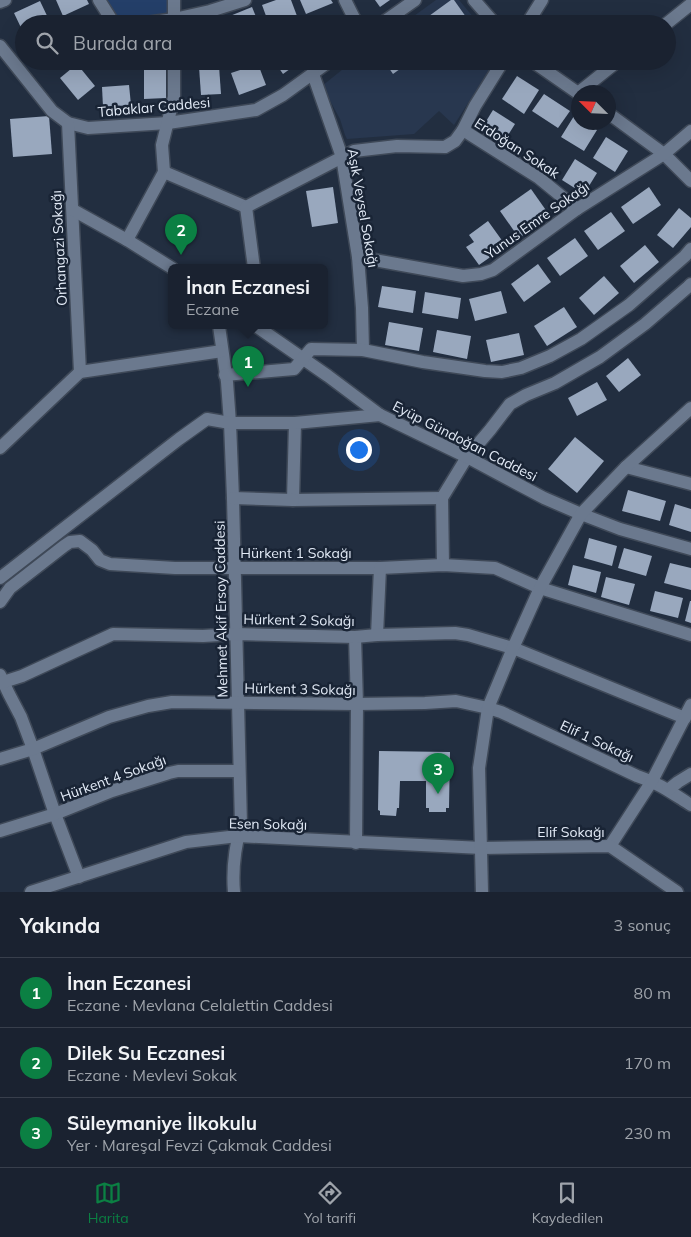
<!DOCTYPE html>
<html lang="tr">
<head>
<meta charset="utf-8">
<style>
	:root { --surface:#1a2230; --page:#232a38; --text:#f1f3f6; --muted:#9fa4ab; --line:#383f4c; --accent:#0b8043 }
	body { margin:0; font-family:Mulish,sans-serif; background:var(--page); color:var(--text) }
	.compass { position:absolute; left:571px; top:85px; width:45px; height:45px; border-radius:50%; background:var(--surface); box-shadow:0 5px 20px #0002; rotate:294deg }
	.you { position:absolute; left:358px; top:449px; width:18px; height:18px; margin:-12px; border:4px solid #fff; border-radius:50%; background:#1a73e8; box-shadow:0 0 0 8px #1a73e833 }
	.badge { display:grid; place-items:center; width:32px; height:32px; border-radius:50%; background:var(--accent); color:#fff; font-size:16px; font-weight:700 }
	.pin { position:absolute; translate:-50% -41px; filter:drop-shadow(0 1px 2px #0008) }
	.pin::after { content:''; position:absolute; top:26px; width:18px; height:15px; background:inherit; clip-path:polygon(0 0,100% 0,50% 100%) }
	.popup { position:absolute; left:168px; top:264px; width:160px; height:65px; box-sizing:border-box; display:grid; place-content:center; border-radius:8px; background:var(--surface); filter:drop-shadow(0 1px 4px #0005); font-size:16px; white-space:nowrap; color:var(--muted) }
	.popup b { font-size:19px; color:var(--text) }
	.popup::after { content:''; position:absolute; left:50%; top:100%; margin-left:-10px; border:10px solid transparent; border-top-color:var(--surface) }
	.list { margin:0; padding:0; list-style:none }
	h2 { display:flex; justify-content:space-between; align-items:center; height:65px; margin:0; padding:0 20px; font-size:21px }
	h2 small { font-size:16px; font-weight:400; color:var(--muted) }
	.list li { display:grid; grid-template-columns:32px 1fr auto; gap:15px; align-items:center; box-sizing:border-box; height:70px; padding:0 20px; border-top:1px solid var(--line) }
	.list b { display:block; font-size:19px; white-space:nowrap }
	.list p { margin:0; font-size:16px; white-space:nowrap; color:var(--muted) }
	.list em { font-size:16px; font-style:normal; color:var(--muted) }
	.icon { flex:none; width:28px; height:28px; fill:none; stroke:currentColor; stroke-width:2; stroke-linecap:round; stroke-linejoin:round }
	.map { position:relative; flex:none; width:691px; height:892px; overflow:hidden }
	.search { position:absolute; background:var(--surface); box-shadow:0 5px 20px #0002; left:15px; right:15px; top:15px; height:55px; display:flex; align-items:center; gap:12px; box-sizing:border-box; padding:0 18px; border-radius:28px; color:var(--muted); font-size:19px }
	.sheet { height:275px; background:var(--surface) }
	nav { display:flex; justify-content:space-around; align-items:center; box-sizing:border-box; height:70px; border-top:1px solid var(--line); background:var(--surface); font-size:14px; color:var(--muted) }
	nav a { display:grid; justify-items:center; gap:2px }
	nav .on { color:var(--accent) }
	.map>svg:first-child { display:block }
	.built { fill:#28374f }
	.green { fill:#243f69 }
	.building { fill:#99a8be }
	.lines { fill:none; stroke-linecap:round; stroke-linejoin:round }
	.minor-casing { stroke:#3f4958; stroke-width:15 }
	.minor { stroke:#6b798e; stroke-width:12 }
	.labels { text-anchor:middle; stroke-width:5; stroke-linejoin:round; paint-order:stroke }
	.street-label { font-size:14px; fill:#e3ebf7; stroke:#192435 }
</style>
</head>
<body>
<div class="map">
<svg width="691" height="892" viewBox="0 0 691 892">
	<rect width="100%" height="100%" fill="#222e40"/>
	<!-- built -->
	<g class="built">
		<path d="M436,0H459L479,24H403Z"/>
		<path d="M353,61H495L454,125L439,111L414,134L347,139L345,135L340,119L322,86Z"/>
	</g>
	<!-- green -->
	<path class="green" d="M103,0H170V15H159L119,22Z"/>
	<!-- building -->
	<g class="building">
		<path d="M56,0H87L89,4L63,16Z"/>
		<path d="M276,0H291L297,16L278,24H269L262,5Z"/>
		<path d="M300,0H331L333,3L306,14Z"/>
		<path d="M375,0H390L380,7Z"/>
		<path d="M451,0H454L471,24H418Z"/>
		<path d="M40,1L50,22L45,24H24V34L14,13Z"/>
		<path d="M252,7L259,24H228L225,18Z"/>
		<path d="M102,15L109,24H92Z"/>
		<path d="M325,17L330,24H316Z"/>
		<path d="M46,61H65L54,70Z"/>
		<path d="M274,61H301L283,74Z"/>
		<path d="M384,61H411L393,74Z"/>
		<path d="M471,61H481L474,66Z"/>
		<path d="M77,64L95,86L78,100L60,78Z"/>
		<path d="M258,64L266,85L239,95L231,73Z"/>
		<path d="M219,66L221,94L201,95L199,67Z"/>
		<path d="M144,70H166V98L144,99Z"/>
		<path d="M517,76L539,90L524,114L502,99Z"/>
		<path d="M129,85L131,105L103,107L102,87Z"/>
		<path d="M544,94L570,111L558,128L532,111Z"/>
		<path d="M493,110L515,124L502,145L480,131Z"/>
		<path d="M49,116L52,154L13,157L10,119Z"/>
		<path d="M574,116L578,118V122H585L597,130L584,151L561,137Z"/>
		<path d="M606,137L628,151L615,172L593,158Z"/>
		<path d="M575,159L597,173L584,194L562,180Z"/>
		<path d="M333,187L338,223L312,227L306,191Z"/>
		<path d="M649,187L661,205L633,224L621,207Z"/>
		<path d="M531,189L550,216L519,238L500,211Z"/>
		<path d="M679,208L691,218V227L673,248L657,235Z"/>
		<path d="M611,212L625,231L598,250L584,231Z"/>
		<path d="M488,221L506,246L479,265L466,247L474,242L469,235Z"/>
		<path d="M575,238L588,256L560,276L547,258Z"/>
		<path d="M645,245L659,262L634,283L620,266Z"/>
		<path d="M538,264L551,282L524,302L511,284Z"/>
		<path d="M604,276L619,293L594,315L579,298Z"/>
		<path d="M382,286L416,291L413,313L378,307Z"/>
		<path d="M501,291L507,313L475,321L469,299Z"/>
		<path d="M425,292L461,298L458,319L422,313Z"/>
		<path d="M564,307L577,327L547,346L534,326Z"/>
		<path d="M389,322L423,328L419,351L385,345Z"/>
		<path d="M437,330L471,336L467,359L433,352Z"/>
		<path d="M519,333L524,355L491,362L486,340Z"/>
		<path d="M628,358L641,375L619,392L606,376Z"/>
		<path d="M597,382L607,400L577,416L568,398Z"/>
		<path d="M575,437L604,461L577,493L548,469Z"/>
		<path d="M628,490L666,501L660,521L622,511Z"/>
		<path d="M675,504L691,509V532L669,525Z"/>
		<path d="M589,538L617,546L612,566L584,558Z"/>
		<path d="M624,548L652,556L646,576L618,568Z"/>
		<path d="M670,563L691,568V590L664,583Z"/>
		<path d="M573,565L601,572L596,593L568,585Z"/>
		<path d="M606,577L635,584L629,605L601,597Z"/>
		<path d="M655,591L683,598L678,618L650,611Z"/>
		<path d="M690,601H691V623L685,621Z"/>
		<path d="M379,751L450,752L449,808H446V812H429V808H426V781H400L399,808H397L396,816L380,815V811L378,810Z"/>
	</g>
	<g class="lines">
		<defs>
			<g id="minor">
				<path d="M99,0L111,19L115,24"/>
				<path d="M174,0V24"/>
				<path d="M345,0L357,24"/>
				<path d="M474,0L495,24"/>
				<path d="M0,2L5,0"/>
				<path d="M140,24L174,19L210,11L245,0"/>
				<path d="M381,24L415,0"/>
				<path d="M527,24L542,0"/>
				<path d="M666,24L691,4"/>
				<path d="M0,46L52,111L68,123L88,128L168,123L256,110L283,95L330,61"/>
				<path d="M532,61L578,93"/>
				<path d="M313,74L342,157L358,257L362,308L363,350"/>
				<path d="M578,93L618,61"/>
				<path d="M608,113L664,154L691,181"/>
				<path d="M68,123L80,372"/>
				<path d="M463,130L539,178L577,209"/>
				<path d="M164,172L246,207"/>
				<path d="M246,207L354,151L397,146L445,147L455,141L463,130L475,106L503,61"/>
				<path d="M246,207L254,268"/>
				<path d="M73,210L127,240L172,268"/>
				<path d="M127,240L164,172L162,145L174,97V61"/>
				<path d="M358,257L463,276L481,274L493,270L577,209L664,154L691,131"/>
				<path d="M219,326L227,382L230,423L233,498L241,825C235,847 232,869 234,892"/>
				<path d="M256,326L328,376L380,415"/>
				<path d="M225,375L294,369L311,349L363,350L423,362L485,371L502,372L521,368L550,356L581,339L629,305L685,256L691,249"/>
				<path d="M295,423L293,500L442,498"/>
				<path d="M0,448L80,372L222,351"/>
				<path d="M626,467L691,484"/>
				<path d="M233,498L293,500"/>
				<path d="M443,565L442,498L467,457L490,430L510,404L526,395L555,383L600,357L645,324L688,287L691,284"/>
				<path d="M0,578L179,439L207,419L230,423H295L380,415L467,457L544,498L581,514L620,529L691,549"/>
				<path d="M0,602L10,588L64,546L70,542L80,541L92,550L100,560L110,564L175,568H380L443,565L495,568L540,588L691,635"/>
				<path d="M377,635L380,568"/>
				<path d="M355,637L357,704L356,843"/>
				<path d="M0,675L9,694L21,717L33,749L55,814L79,877"/>
				<path d="M0,683L22,676L113,634L203,636L236,634L355,637L377,635L455,633L468,635L513,648L685,718"/>
				<path d="M0,759L33,749L109,717L148,706L172,702L357,704L425,703L456,701L488,708L501,712L637,776C659,783 672,793 691,805"/>
				<path d="M668,790L678,782L691,774"/>
				<path d="M0,831L55,814L112,791L169,773L178,771H239"/>
				<path d="M610,846L652,781L691,705"/>
				<path d="M31,892L186,842L238,836L482,848L610,846L677,892"/>
				<path d="M482,892L479,768L488,708L513,648L540,588L581,514L626,467L691,408"/>
			</g>
		</defs>
		<!-- minor casing -->
		<use href="#minor" class="minor-casing"/>
		<!-- minor -->
		<use href="#minor" class="minor"/>
	</g>
	<g class="labels">
		<!-- street labels -->
		<g class="street-label">
			<text transform="translate(154 107) rotate(-5)" y="5">Tabaklar Caddesi</text>
			<text transform="translate(517 148) rotate(33)" y="5">Erdoğan Sokak</text>
			<text transform="translate(363 208) rotate(80)" y="5">Aşık Veysel Sokağı</text>
			<text transform="translate(537 220) rotate(-35)" y="5">Yunus Emre Sokağı</text>
			<text transform="translate(59 248) rotate(-93)" y="5">Orhangazi Sokağı</text>
			<text transform="translate(465 441) rotate(27)" y="5">Eyüp Gündoğan Caddesi</text>
			<text x="296" y="558">Hürkent 1 Sokağı</text>
			<text transform="translate(221 609) rotate(-91)" y="5">Mehmet Akif Ersoy Caddesi</text>
			<text transform="translate(299 620) rotate(1)" y="5">Hürkent 2 Sokağı</text>
			<text transform="translate(300 689) rotate(1)" y="5">Hürkent 3 Sokağı</text>
			<text transform="translate(597 741) rotate(25)" y="5">Elif 1 Sokağı</text>
			<text transform="translate(113 778) rotate(-20)" y="5">Hürkent 4 Sokağı</text>
			<text transform="translate(268 824) rotate(1)" y="5">Esen Sokağı</text>
			<text x="571" y="837">Elif Sokağı</text>
		</g>
	</g>
</svg>
<svg class="compass" viewBox="-18 -18 36 36"><path d="M0-13l5 13h-10z" fill="#e53935"/><path d="M0 13l5-13h-10z" fill="#9fa4ab"/></svg>
<div class="you"></div>
<div class="pin badge" style="left:248px;top:387px">1</div>
<div class="popup"><b>İnan Eczanesi</b>Eczane</div>
<div class="pin badge" style="left:181px;top:255px">2</div>
<div class="pin badge" style="left:438px;top:794px">3</div>
<div class="search"><svg class="icon" aria-label="search" viewBox="0 0 24 24"><circle cx="10" cy="10" r="6"/><path d="M15 15l6 6"/></svg>Burada ara</div>
</div>
<section class="sheet">
<h2>Yakında<small>3 sonuç</small></h2>
<ul class="list">
<li><span class="badge">1</span><div><b>İnan Eczanesi</b><p>Eczane · Mevlana Celalettin Caddesi</p></div><em>80 m</em></li>
<li><span class="badge">2</span><div><b>Dilek Su Eczanesi</b><p>Eczane · Mevlevi Sokak</p></div><em>170 m</em></li>
<li><span class="badge">3</span><div><b>Süleymaniye İlkokulu</b><p>Yer · Mareşal Fevzi Çakmak Caddesi</p></div><em>230 m</em></li>
</ul>
</section>
<nav>
<a class="on"><svg class="icon" aria-label="map" viewBox="0 0 24 24"><path d="M3 6l6-2 6 2 6-2v14l-6 2-6-2-6 2zM9 4v14M15 6v14"/></svg>Harita</a>
<a><svg class="icon" aria-label="directions" viewBox="0 0 24 24"><path d="M12 3l9 9-9 9-9-9zM9 14v-3h6M13 9l2 2-2 2"/></svg>Yol tarifi</a>
<a><svg class="icon" aria-label="saved" viewBox="0 0 24 24"><path d="M7 4h10v16l-5-4-5 4z"/></svg>Kaydedilen</a>
</nav>
</body>
</html>
